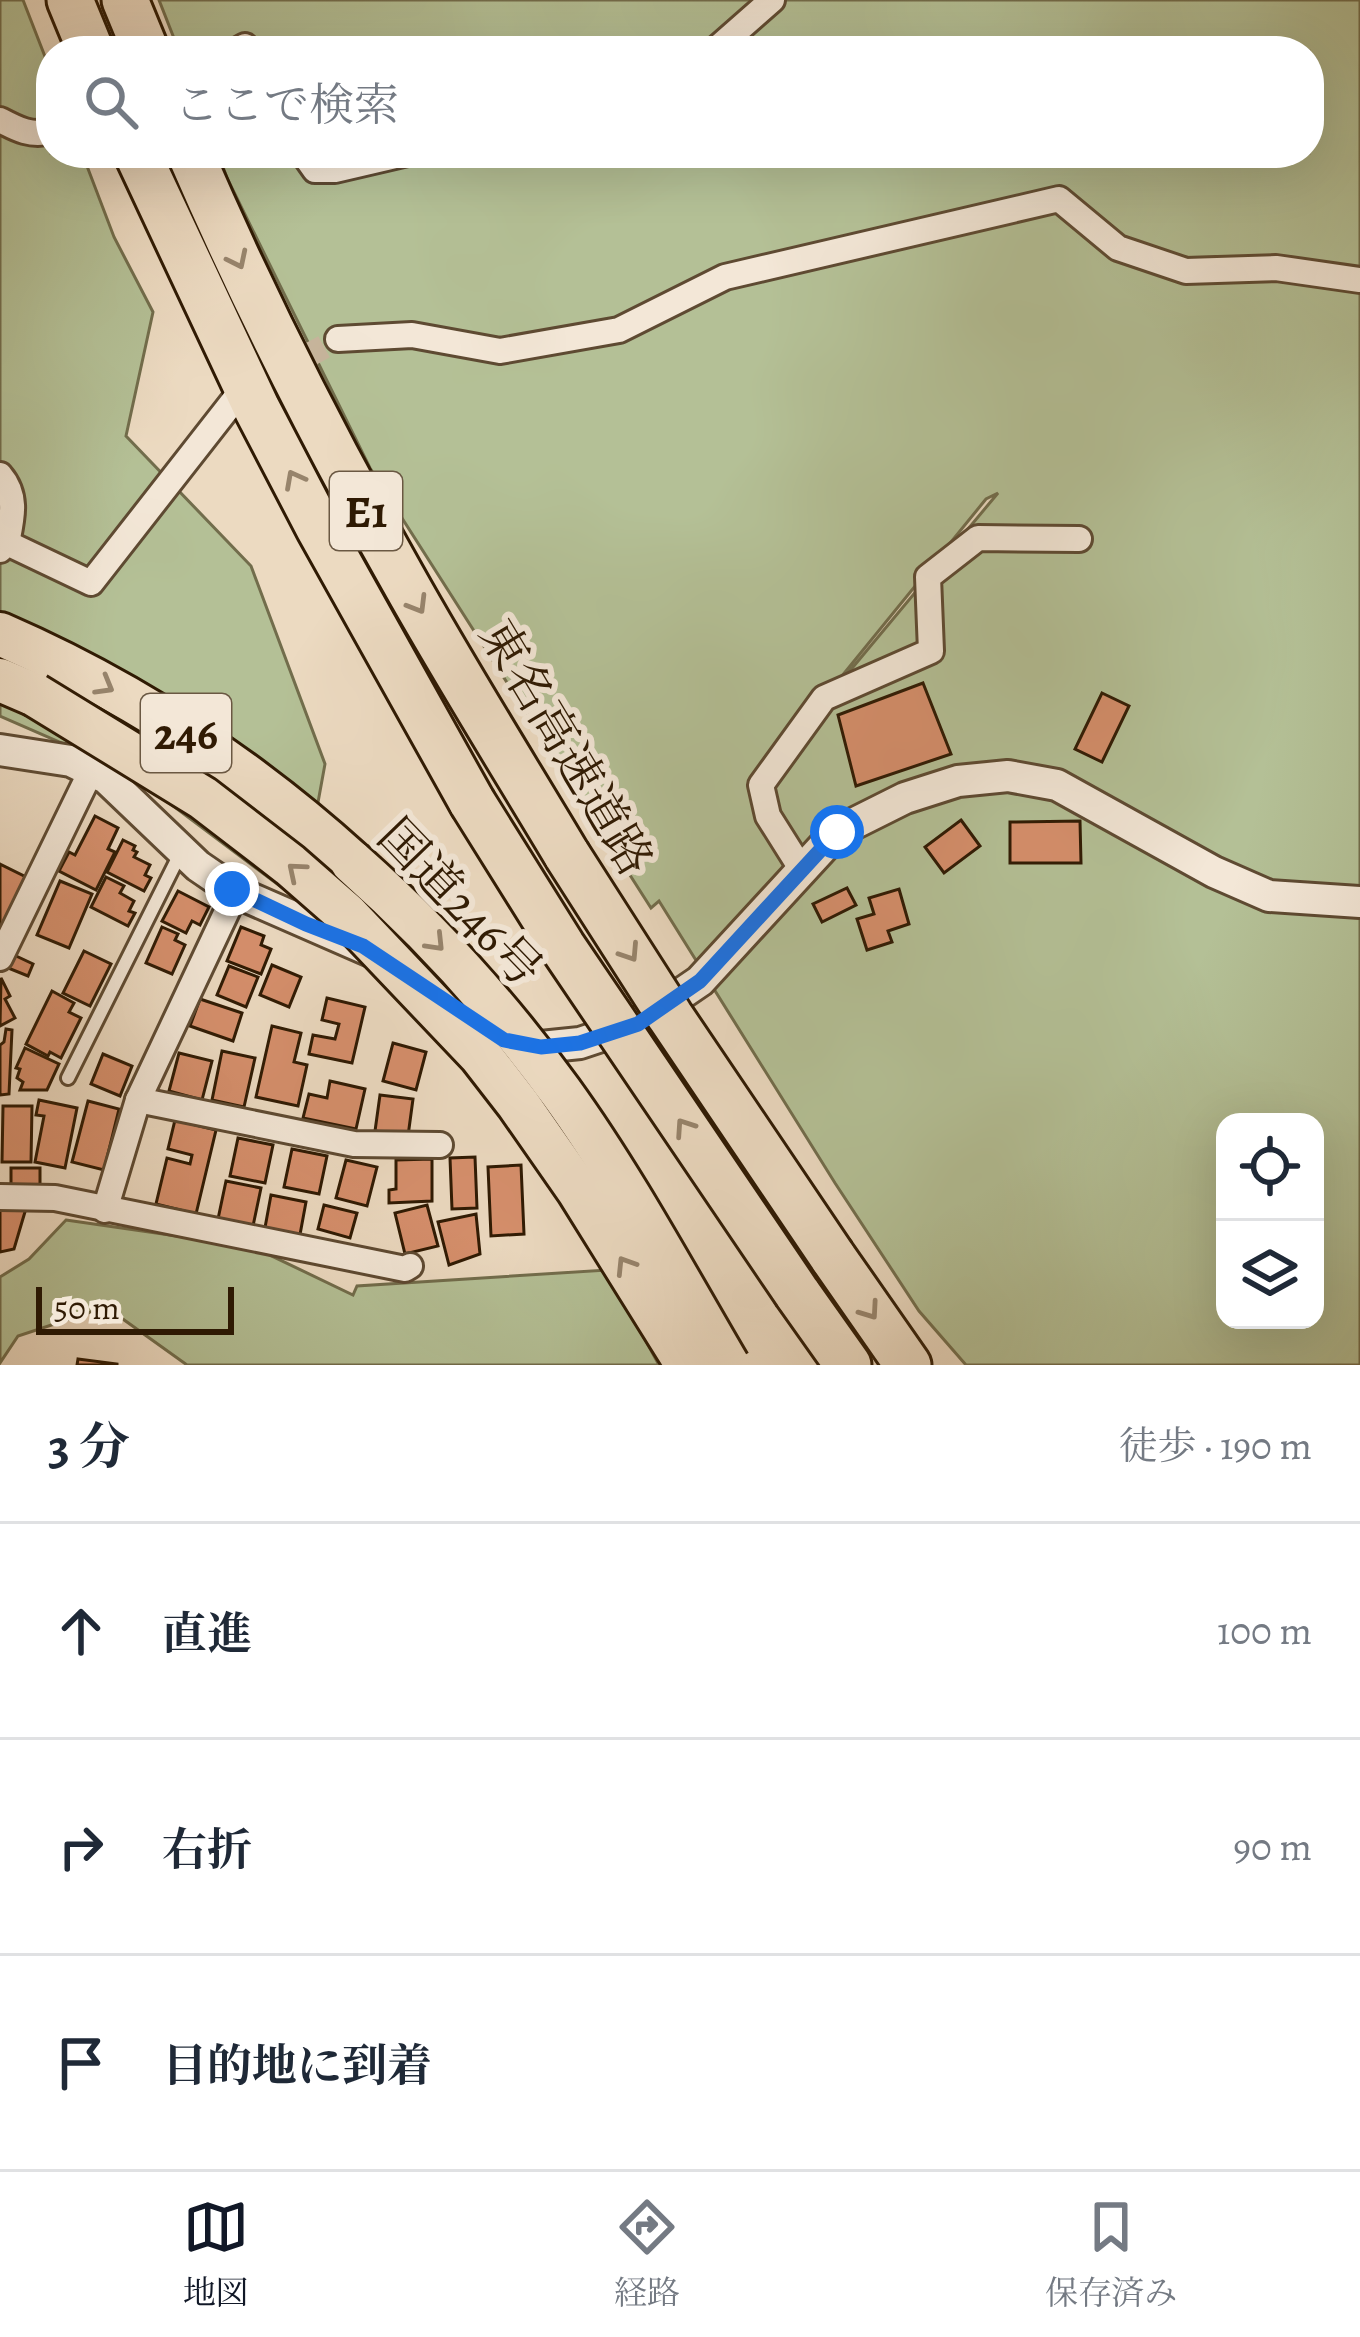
<!DOCTYPE html>
<html lang="ja">
<head>
<meta charset="utf-8">
<style>
	:root { --surface:#fff; --page:#f2f2f3; --text:#1f2937; --muted:#747a83; --line:#e0e1e3; --accent:#111827 }
	body { margin:0; font-family:Alegreya,"Noto Serif JP",serif; background:var(--page); color:var(--text) }
	.controls { position:absolute; right:36px; bottom:36px; display:grid; overflow:hidden; border-radius:24px; box-shadow:0 12px 48px #0002 }
	.controls button { width:108px; height:108px; display:grid; place-items:center; padding:0; border:0; border-bottom:3px solid var(--line); background:var(--surface); color:var(--text); font:60px sans-serif }
	.scale { position:absolute; left:36px; bottom:30px; width:198px; box-sizing:border-box; padding-left:12px; border:6px solid #2f1a03; border-top:0; font-size:33px; line-height:42px; white-space:nowrap; color:#2f1a03; -webkit-text-stroke:9px #f3e7d7; paint-order:stroke }
	.stop { position:absolute; width:36px; height:36px; margin:-27px; border:9px solid #1a73e8; border-radius:50%; background:#fff }
	.stop.end { background:#1a73e8; border-color:#fff; box-shadow:0 3px 12px #0008 }
	.list { margin:0; padding:0; list-style:none }
	h2 { display:flex; justify-content:space-between; align-items:center; height:156px; margin:0; padding:0 48px; font-size:51px }
	h2 small { font-size:39px; font-weight:400; color:var(--muted) }
	.list li { display:grid; grid-template-columns:78px 1fr auto; gap:36px; align-items:center; box-sizing:border-box; height:216px; padding:0 48px; border-top:3px solid var(--line) }
	.list b { display:block; font-size:45px; white-space:nowrap }
	.list em { font-size:39px; font-style:normal; color:var(--muted) }
	.icon { flex:none; width:66px; height:66px; fill:none; stroke:currentColor; stroke-width:2; stroke-linecap:round; stroke-linejoin:round }
	.map { position:relative; flex:none; width:1360px; height:1365px; overflow:hidden }
	.search { position:absolute; background:var(--surface); box-shadow:0 12px 48px #0002; left:36px; right:36px; top:36px; height:132px; display:flex; align-items:center; gap:30px; box-sizing:border-box; padding:0 42px; border-radius:48px; color:var(--muted); font-size:45px }
	.sheet { height:804px; background:var(--surface) }
	nav { display:flex; justify-content:space-around; align-items:center; box-sizing:border-box; height:168px; border-top:3px solid var(--line); background:var(--surface); font-size:33px; color:var(--muted) }
	nav a { display:grid; justify-items:center; gap:6px }
	nav .on { color:var(--accent) }
	.map>svg:first-child { display:block }
	.green { fill:#b4c096; stroke:#726d4c; stroke-width:3; fill-rule:evenodd }
	.building { fill:#d68f6c; stroke:#2f1a03; stroke-width:3 }
	.lines { fill:none; stroke-linecap:round; stroke-linejoin:round }
	.minor-tunnel { stroke:#c6b49b; stroke-width:24; stroke-dasharray:24 12; stroke-linecap:butt }
	.service-casing { stroke:#5e4a32; stroke-width:18 }
	.minor-casing { stroke:#5e4a32; stroke-width:30 }
	.tertiary-casing { stroke:#5e4a32; stroke-width:36 }
	.trunk-casing { stroke:#2f1a03; stroke-width:48 }
	.motorway-casing { stroke:#2f1a03; stroke-width:51 }
	.service { stroke:#f3e7d7; stroke-width:12 }
	.minor { stroke:#f3e7d7; stroke-width:24 }
	.tertiary { stroke:#f3e7d7; stroke-width:30 }
	.trunk { stroke:#ecdac1; stroke-width:42 }
	.motorway { stroke:#ecdac1; stroke-width:45 }
	.trunk-bridge-casing { stroke:#2f1a03; stroke-width:48; stroke-linecap:butt }
	.motorway-bridge-casing { stroke:#2f1a03; stroke-width:51; stroke-linecap:butt }
	.trunk-bridge { stroke:#ecdac1; stroke-width:42 }
	.motorway-bridge { stroke:#ecdac1; stroke-width:45 }
	.oneway { stroke:#97846c }
	.route { stroke:#1a73e8; stroke-width:15 }
	.labels { text-anchor:middle; stroke-width:12; stroke-linejoin:round; paint-order:stroke }
	.shield { fill:#f3e7d7; stroke:#6a5843; stroke-width:3 }
	.shield-label { font-size:45px; font-weight:bold; fill:#2f1a03 }
	.street-label { font-size:48px; fill:#2f1a03; stroke:#f3e7d7 }
</style>
</head>
<body>
<div class="map">
<svg width="1360" height="1365" viewBox="0 0 1360 1365">
	<rect width="100%" height="100%" fill="#ecdac1"/>
	<filter id="stains"><feTurbulence type="fractalNoise" baseFrequency=".00167" numOctaves="4"/><feColorMatrix values="0 0 0 0 .2 0 0 0 0 .09 0 0 0 0 .02 0 0 0 .5 -.17"/></filter>
	<radialGradient id="worn" r=".72"><stop offset=".6" stop-color="#630" stop-opacity="0"/><stop offset="1" stop-color="#630" stop-opacity=".3"/></radialGradient>
	<!-- green -->
	<g class="green">
		<path d="M0,0H23L51,72V153H82L114,237L153,312L126,436L251,566L325,764L300,901L128,772L0,716Z"/>
		<path d="M159,0H1360V1365H966L919,1311L835,1183L659,901L651,908L370,468L227,178L218,153H1309V51H179ZM998,493L759,780L758,779L986,499ZM1225,1122H1315V1320H1225Z"/>
		<path d="M66,1220L253,1247L353,1295L357,1286L607,1270L659,1365H187L106,1307L18,1336L0,1363V1277L29,1259Z"/>
	</g>
	<!-- building -->
	<g class="building">
		<path d="M923,683L951,754L856,786L838,715Z"/>
		<path d="M1102,693L1129,706L1102,762L1075,749Z"/>
		<path d="M95,816L118,828L108,849L115,852L96,890L59,871L69,852L75,855Z"/>
		<path d="M961,820L980,846L944,873L925,847Z"/>
		<path d="M1080,821L1081,863H1010V822Z"/>
		<path d="M123,840L135,846L133,850L137,852L134,857L150,865L145,875L151,878L144,891L107,872Z"/>
		<path d="M0,864L28,878L4,927L0,925Z"/>
		<path d="M106,877L124,886L120,893L134,901L129,911L135,913L128,926L91,907Z"/>
		<path d="M60,881L92,894L69,948L37,935Z"/>
		<path d="M847,888L856,905L822,922L813,904Z"/>
		<path d="M899,889L909,924L888,931L892,942L867,950L857,919L874,914L869,898Z"/>
		<path d="M178,891L209,907L200,925L192,921L186,933L162,921Z"/>
		<path d="M162,927L178,934L175,940L185,945L172,974L146,963Z"/>
		<path d="M241,927L264,936L261,945L271,949L261,974L227,961Z"/>
		<path d="M84,951L111,964L90,1006L63,993Z"/>
		<path d="M14,955L33,964L28,976L8,968Z"/>
		<path d="M272,965L301,977L289,1007L260,995Z"/>
		<path d="M229,966L258,977L246,1007L217,995Z"/>
		<path d="M1,978L10,996L5,999L15,1018L0,1026Z"/>
		<path d="M52,991L74,1003L69,1012L81,1018L61,1058L50,1052L48,1056L26,1044Z"/>
		<path d="M327,998L365,1007L352,1063L309,1054L313,1035L335,1039L339,1024L322,1020Z"/>
		<path d="M200,999L242,1013L233,1041L190,1026Z"/>
		<path d="M272,1026L301,1033L294,1062L307,1065L298,1106L256,1097Z"/>
		<path d="M6,1029L12,1030L9,1094L0,1095V1045L4,1042Z"/>
		<path d="M393,1043L426,1052L416,1090L383,1081Z"/>
		<path d="M25,1048L59,1064L47,1090H20L23,1082L17,1078L20,1069L16,1068Z"/>
		<path d="M222,1051L255,1058L244,1107L212,1100Z"/>
		<path d="M179,1053L212,1061L202,1100L169,1091Z"/>
		<path d="M103,1054L132,1066L120,1096L91,1084Z"/>
		<path d="M330,1081L365,1089L356,1129L303,1118L309,1094L327,1098Z"/>
		<path d="M380,1095L413,1099L408,1136L375,1131Z"/>
		<path d="M39,1100L77,1108L65,1168L35,1162L44,1116L36,1115Z"/>
		<path d="M88,1101L119,1109L104,1170L72,1162Z"/>
		<path d="M3,1106H32L31,1162H2Z"/>
		<path d="M175,1120L216,1130L196,1214L156,1204L167,1158L190,1164L192,1155L168,1149Z"/>
		<path d="M238,1138L273,1145L265,1183L230,1176Z"/>
		<path d="M292,1149L327,1156L319,1194L284,1187Z"/>
		<path d="M475,1157L477,1208L452,1209L450,1158Z"/>
		<path d="M432,1159V1201L389,1203V1190L396,1189V1160Z"/>
		<path d="M346,1160L377,1167L367,1206L336,1198Z"/>
		<path d="M521,1165L524,1234L491,1236L488,1167Z"/>
		<path d="M11,1168H40V1189L11,1188Z"/>
		<path d="M226,1181L261,1188L253,1226L218,1219Z"/>
		<path d="M271,1195L306,1202L299,1240L264,1233Z"/>
		<path d="M27,1205L14,1249L0,1252V1209Z"/>
		<path d="M324,1205L357,1213L350,1238L318,1229Z"/>
		<path d="M427,1205L438,1246L405,1254L395,1213Z"/>
		<path d="M476,1214L480,1254L449,1265L438,1222Z"/>
		<path d="M78,1359L117,1364V1365H77Z"/>
	</g>
	<g class="lines">
		<!-- minor-tunnel -->
		<path class="minor-tunnel" d="M240,393L338,339"/>
		<defs>
			<path id="service" d="M68,1078L181,852"/>
			<g id="minor">
				<path d="M236,51L245,46L249,51"/>
				<path d="M714,51L772,0"/>
				<path d="M0,120C17,129 32,137 51,131"/>
				<path d="M303,153L315,170H335L408,153"/>
				<path d="M338,339L412,335L500,351L619,330L725,277L1059,199L1118,248L1186,271L1276,268L1360,280"/>
				<path d="M0,475C18,496 12,518 7,543"/>
				<path d="M0,550L7,543L91,583L238,395"/>
				<path d="M802,870L768,816L761,785L824,698L931,651L928,577L978,538L1079,539"/>
				<path d="M0,958L91,771"/>
				<path d="M138,1100L354,1144L440,1145"/>
				<path d="M0,1197L55,1198L405,1269L410,1266"/>
				<path d="M105,1210L138,1100L236,892"/>
			</g>
			<g id="tertiary">
				<path d="M0,750L71,761L106,778L198,866L236,892L371,951"/>
				<path d="M446,1001L504,1040L541,1047L580,1043L637,1024L700,981L837,832L905,798L958,781L1008,776L1057,785L1214,872L1269,896L1360,902"/>
			</g>
			<g id="trunk">
				<path d="M0,634C129,690 248,768 352,862"/>
				<path d="M0,680L35,695"/>
			</g>
			<g id="motorway">
				<path d="M70,0L91,51"/>
				<path d="M125,0L146,51"/>
				<path d="M137,153L257,409L319,528L472,802"/>
				<path d="M190,153C253,299 325,441 403,579C455,672 512,763 567,855"/>
				<path d="M832,1256L908,1365"/>
				<path d="M797,1293L848,1365"/>
			</g>
		</defs>
		<!-- service casing -->
		<use href="#service" class="service-casing"/>
		<!-- minor casing -->
		<use href="#minor" class="minor-casing"/>
		<!-- tertiary casing -->
		<use href="#tertiary" class="tertiary-casing"/>
		<!-- trunk casing -->
		<use href="#trunk" class="trunk-casing"/>
		<!-- motorway casing -->
		<use href="#motorway" class="motorway-casing"/>
		<!-- service -->
		<use href="#service" class="service"/>
		<!-- minor -->
		<use href="#minor" class="minor"/>
		<!-- tertiary -->
		<use href="#tertiary" class="tertiary"/>
		<!-- trunk -->
		<use href="#trunk" class="trunk"/>
		<!-- motorway -->
		<use href="#motorway" class="motorway"/>
		<defs>
			<g id="trunk-bridge">
				<path d="M35,695L203,798L290,865L346,914L480,1055L518,1104L578,1190L687,1365"/>
				<path d="M352,862C430,931 500,1008 561,1092C623,1178 674,1273 728,1365"/>
			</g>
			<g id="motorway-bridge">
				<path d="M472,802L562,946L797,1293"/>
				<path d="M567,855L670,1016L832,1256"/>
			</g>
		</defs>
		<!-- trunk-bridge casing -->
		<use href="#trunk-bridge" class="trunk-bridge-casing"/>
		<!-- motorway-bridge casing -->
		<use href="#motorway-bridge" class="motorway-bridge-casing"/>
		<!-- trunk-bridge -->
		<use href="#trunk-bridge" class="trunk-bridge"/>
		<!-- motorway-bridge -->
		<use href="#motorway-bridge" class="motorway-bridge"/>
	</g>
	<!-- one-way arrows -->
	<defs><path id="oneway-chevron" d="M-2-3.5L2.5 0L-2 3.5" fill="none" stroke-width="1.6" stroke-linecap="round" stroke-linejoin="round" transform="scale(3)"/></defs>
	<g class="oneway">
		<use href="#oneway-chevron" transform="translate(238 260) rotate(64)"/>
		<use href="#oneway-chevron" transform="translate(294 479) rotate(-118)"/>
		<use href="#oneway-chevron" transform="translate(418 605) rotate(59)"/>
		<use href="#oneway-chevron" transform="translate(105 686) rotate(30)"/>
		<use href="#oneway-chevron" transform="translate(296 871) rotate(-140)"/>
		<use href="#oneway-chevron" transform="translate(436 943) rotate(46)"/>
		<use href="#oneway-chevron" transform="translate(630 953) rotate(57)"/>
		<use href="#oneway-chevron" transform="translate(684 1127) rotate(-124)"/>
		<use href="#oneway-chevron" transform="translate(625 1265) rotate(-122)"/>
		<use href="#oneway-chevron" transform="translate(870 1311) rotate(55)"/>
	</g>
	<g class="lines">
		<!-- route -->
		<path class="route" d="M232,889L306,924L363,946L504,1040L541,1047L580,1043L638,1024L700,981L837,832"/>
	</g>
	<g class="labels">
		<!-- shield labels -->
		<g class="shield">
			<rect x="330" y="472" width="72" height="78" rx="9"/>
			<rect x="141" y="694" width="90" height="78" rx="9"/>
		</g>
		<g class="shield-label">
			<text x="366" y="527">E1</text>
			<text x="186" y="749">246</text>
		</g>
		<!-- street labels -->
		<g class="street-label">
			<text transform="translate(567 747) rotate(59)" y="17">東名高速道路</text>
			<text transform="translate(461 902) rotate(46)" y="17">国道246号</text>
		</g>
	</g>
	<rect width="100%" height="100%" filter="url(#stains)"/>
	<rect width="100%" height="100%" fill="url(#worn)"/>
</svg>
<div class="controls">
<button><svg class="icon" aria-label="locate" viewBox="0 0 24 24"><circle cx="12" cy="12" r="6"/><path d="M12 2v4M12 18v4M2 12h4M18 12h4"/></svg></button>
<button><svg class="icon" aria-label="layers" viewBox="0 0 24 24"><path d="M12 4l9 5-9 5-9-5zM3 14l9 5 9-5"/></svg></button>
</div>
<div class="scale">50 m</div>
<div class="stop" style="left:837px;top:832px"></div>
<div class="stop end" style="left:232px;top:889px"></div>
<div class="search"><svg class="icon" aria-label="search" viewBox="0 0 24 24"><circle cx="10" cy="10" r="6"/><path d="M15 15l6 6"/></svg>ここで検索</div>
</div>
<section class="sheet">
<h2>3 分<small>徒歩 · 190 m</small></h2>
<ul class="list">
<li><svg class="icon" aria-label="ahead" viewBox="0 0 24 24"><path d="M12 20V5M6 11l6-6 6 6"/></svg><div><b>直進</b></div><em>100 m</em></li>
<li><svg class="icon" aria-label="right" viewBox="0 0 24 24"><path d="M7 20v-9h11M14 6l5 5-5 5"/></svg><div><b>右折</b></div><em>90 m</em></li>
<li><svg class="icon" aria-label="arrive" viewBox="0 0 24 24"><path d="M6 21V4h12l-3 4 3 4H6"/></svg><div><b>目的地に到着</b></div></li>
</ul>
</section>
<nav>
<a class="on"><svg class="icon" aria-label="map" viewBox="0 0 24 24"><path d="M3 6l6-2 6 2 6-2v14l-6 2-6-2-6 2zM9 4v14M15 6v14"/></svg>地図</a>
<a><svg class="icon" aria-label="directions" viewBox="0 0 24 24"><path d="M12 3l9 9-9 9-9-9zM9 14v-3h6M13 9l2 2-2 2"/></svg>経路</a>
<a><svg class="icon" aria-label="saved" viewBox="0 0 24 24"><path d="M7 4h10v16l-5-4-5 4z"/></svg>保存済み</a>
</nav>
</body>
</html>
